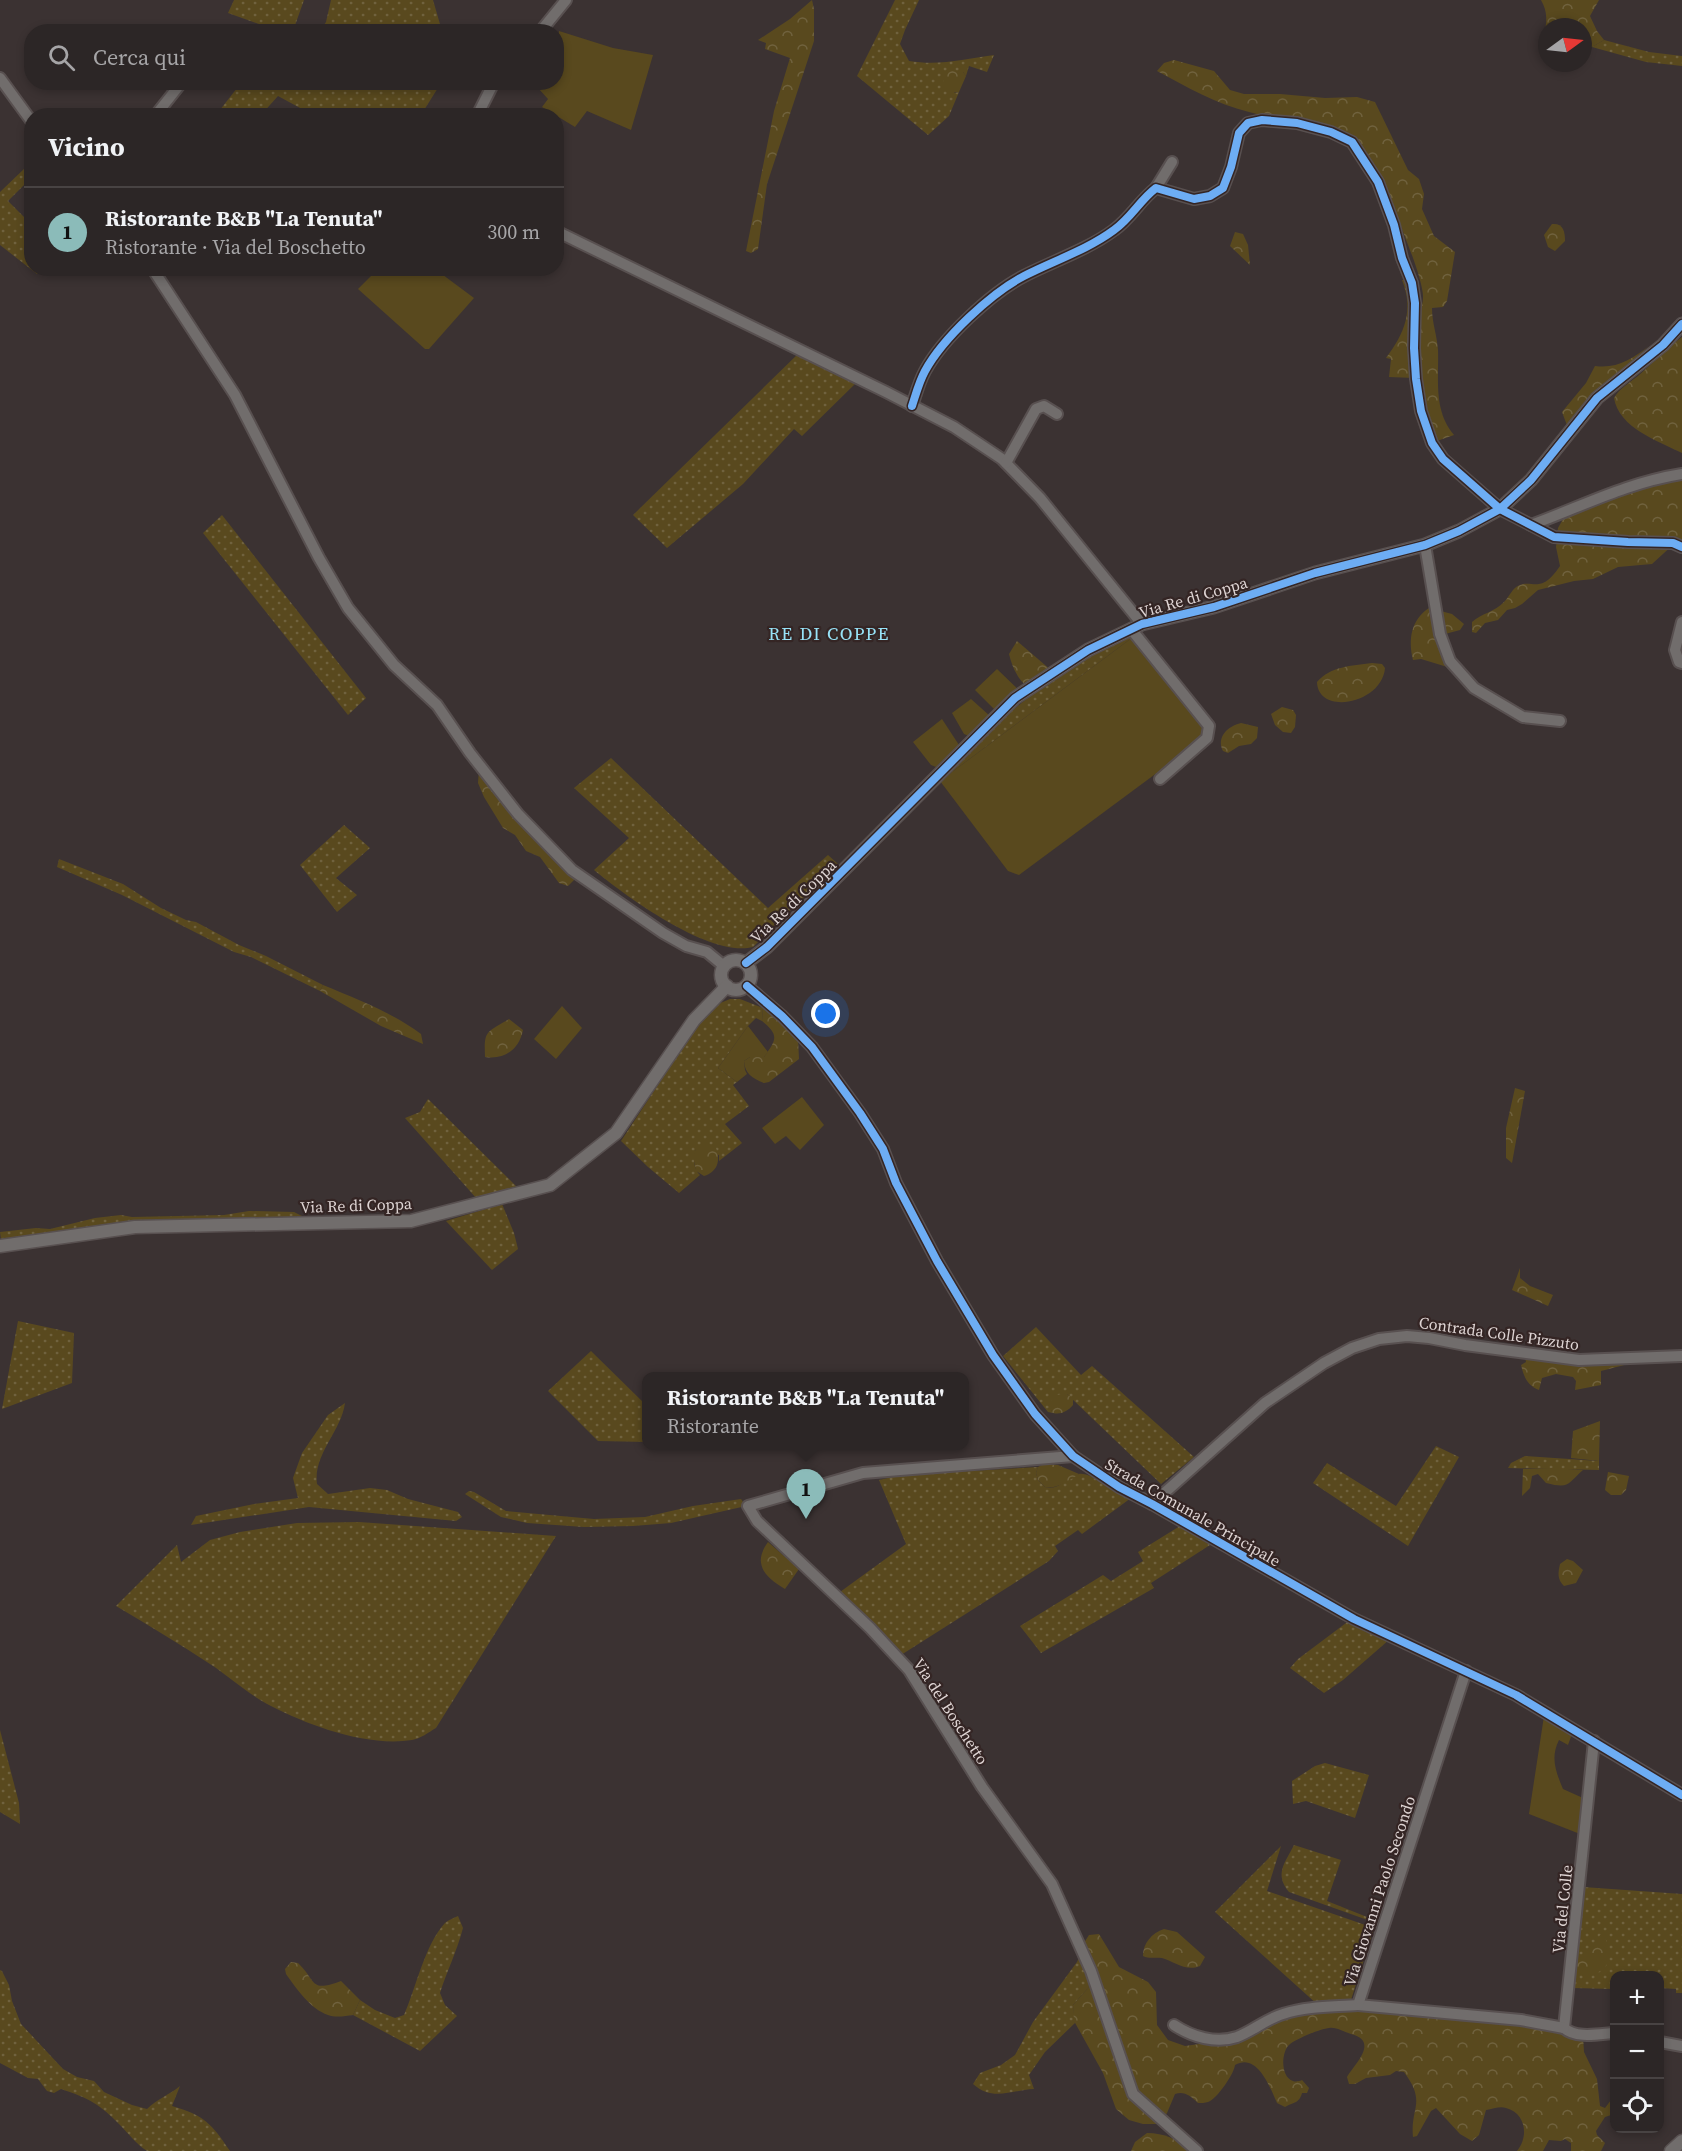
<!DOCTYPE html>
<html lang="it">
<head>
<meta charset="utf-8">
<style>
	:root { --surface:#2c2626; --page:#383232; --text:#f1f3f6; --muted:#a6a5a7; --line:#484343; --accent:#8bbbb9 }
	body { margin:0; font-family:"Source Serif 4",serif; background:var(--page); color:var(--text) }
	.controls { position:absolute; right:18px; bottom:18px; display:grid; overflow:hidden; border-radius:12px; box-shadow:0 3px 9px #0003 }
	.controls button { width:54px; height:54px; display:grid; place-items:center; padding:0; border:0; border-bottom:2px solid var(--line); background:var(--surface); color:var(--text); font:30px sans-serif }
	.compass { position:absolute; left:1538px; top:18px; width:54px; height:54px; border-radius:50%; background:var(--surface); box-shadow:0 3px 9px #0003; rotate:75deg }
	.you { position:absolute; left:826px; top:1014px; width:21px; height:21px; margin:-15px; border:4px solid #fff; border-radius:50%; background:#1a73e8; box-shadow:0 0 0 9px #1a73e833 }
	.badge { display:grid; place-items:center; width:39px; height:39px; border-radius:50%; background:var(--accent); color:#111; font-size:20px; font-weight:700 }
	.pin { position:absolute; translate:-50% -50px; filter:drop-shadow(0 2px 3px #0008) }
	.pin::after { content:''; position:absolute; top:32px; width:21px; height:18px; background:inherit; clip-path:polygon(0 0,100% 0,50% 100%) }
	.popup { position:absolute; left:642px; top:1372px; width:327px; height:78px; box-sizing:border-box; display:grid; place-content:center; border-radius:12px; background:var(--surface); filter:drop-shadow(0 2px 4px #0005); font-size:20px; white-space:nowrap; color:var(--muted) }
	.popup b { font-size:22px; color:var(--text) }
	.popup::after { content:''; position:absolute; left:50%; top:100%; margin-left:-12px; border:12px solid transparent; border-top-color:var(--surface) }
	.list { margin:0; padding:0; list-style:none }
	h2 { display:flex; justify-content:space-between; align-items:center; height:78px; margin:0; padding:0 24px; font-size:26px }
	h2 small { font-size:20px; font-weight:400; color:var(--muted) }
	.list li { display:grid; grid-template-columns:39px 1fr auto; gap:18px; align-items:center; box-sizing:border-box; height:90px; padding:0 24px; border-top:2px solid var(--line) }
	.list b { display:block; font-size:22px; white-space:nowrap }
	.list p { margin:0; font-size:20px; white-space:nowrap; color:var(--muted) }
	.list em { font-size:20px; font-style:normal; color:var(--muted) }
	.icon { flex:none; width:33px; height:33px; fill:none; stroke:currentColor; stroke-width:2; stroke-linecap:round; stroke-linejoin:round }
	.map { position:relative; flex:none; width:1682px; height:2151px; overflow:hidden }
	.search { position:absolute; background:var(--surface); box-shadow:0 3px 9px #0003; left:24px; top:24px; width:540px; height:66px; display:flex; align-items:center; gap:15px; box-sizing:border-box; padding:0 21px; border-radius:24px; color:var(--muted); font-size:22px }
	.panel { position:absolute; background:var(--surface); box-shadow:0 3px 9px #0003; left:24px; top:108px; width:540px; height:168px; border-radius:24px }
	.map>svg:first-child { display:block }
	.grass { fill:url(#grass-dots) }
	.forest { fill:url(#forest-crowns) }
	.garden { fill:#59491e }
	.lines { fill:none; stroke-linecap:round; stroke-linejoin:round }
	.minor-casing { stroke:#585050; stroke-width:14 }
	.tertiary-casing { stroke:#585050; stroke-width:15 }
	.minor { stroke:#716d6c; stroke-width:10 }
	.tertiary { stroke:#716d6c; stroke-width:12 }
	.cycleway-casing { stroke:#342524; stroke-width:11 }
	.cycleway { stroke:#6dadf4; stroke-width:8 }
	.labels { text-anchor:middle; stroke-width:4.5; stroke-linejoin:round; paint-order:stroke }
	.street-label { font-size:16px; fill:#ded4d3; stroke:#342524 }
	.neighbourhood-label { font-size:18px; letter-spacing:1.5px; fill:#97e3f8; stroke:#342524 }
</style>
</head>
<body>
<div class="map">
<svg width="1682" height="2151" viewBox="0 0 1682 2151">
	<defs>
		<pattern id="grass-dots" width="8" height="8" patternUnits="userSpaceOnUse" patternTransform="scale(1.5)"><rect width="8" height="8" fill="#59491e"/><path d="M2 2h.1M6 6h.1" fill="none" stroke="#70623e" stroke-width="1.8" stroke-linecap="round"/></pattern>
		<pattern id="forest-crowns" width="20" height="18" patternUnits="userSpaceOnUse" patternTransform="scale(1.5)"><rect width="20" height="18" fill="#59491e"/><path d="M2 6a3 3 0 1 1 6 0M12 15a3 3 0 1 1 6 0" fill="none" stroke="#70623e"/></pattern>
	</defs>
	<rect width="100%" height="100%" fill="#3b3232"/>
	<!-- grass -->
	<g class="grass">
		<path d="M234,0H304L293,31H278L228,13Z"/>
		<path d="M331,0H433L442,31H320L326,22Z"/>
		<path d="M895,0H919L905,30L900,44L909,61C940,66 964,59 994,55L987,72L969,66L966,76L963,72L954,93L959,92L949,116L928,135L857,76Z"/>
		<path d="M1604,40L1649,52L1682,56V66L1646,62L1592,47Z"/>
		<path d="M241,83V82L441,83L421,115H313L278,96L261,115H216Z"/>
		<path d="M25,168L31,175V178L8,201L31,224L32,268L41,269L37,274L0,245V192Z"/>
		<path d="M799,353L855,384L802,436L794,429L743,484L667,548L633,515Z"/>
		<path d="M222,515L366,698L348,715L203,533Z"/>
		<path d="M1130,632L1133,637L940,781C983,735 1031,690 1085,657C1100,648 1115,641 1130,632Z"/>
		<path d="M611,758L768,908L828,855L838,864L753,947C710,958 627,897 594,870L629,838L574,788Z"/>
		<path d="M344,825L370,848L336,878L357,895L337,912L300,865Z"/>
		<path d="M59,859L123,884L161,908L186,920L196,922L239,945L266,956L323,985L320,991L251,957L234,952L122,895L57,867Z"/>
		<path d="M730,999H740L763,1008L762,1021L756,1018L748,1026L718,1068L737,1082L733,1085L749,1106L725,1124L742,1143L719,1161V1155L696,1149C693,1158 693,1168 700,1175L679,1193L648,1167L621,1141L700,1021L718,1004Z"/>
		<path d="M428,1099L517,1187L477,1199L405,1118L420,1112Z"/>
		<path d="M502,1204L514,1233L518,1249L492,1270L446,1221Z"/>
		<path d="M249,1211L294,1212L308,1219L131,1222L1,1240L0,1232L36,1228L50,1229L95,1218L121,1215L132,1217L224,1215Z"/>
		<path d="M18,1321L74,1333L72,1383L2,1409Z"/>
		<path d="M1036,1327L1081,1375L1092,1366L1194,1457L1161,1484L1070,1397L1067,1394L1051,1410L1053,1413L1048,1412L1003,1356Z"/>
		<path d="M591,1351L647,1406V1442L598,1441L548,1391Z"/>
		<path d="M345,1403C341,1432 313,1454 317,1484L328,1494L370,1488L387,1490L408,1499L458,1512L462,1517L456,1521L309,1507L191,1525L196,1516L254,1504L298,1498L293,1478L302,1453L328,1415Z"/>
		<path d="M1436,1446L1459,1457L1408,1546L1313,1483L1327,1463L1396,1506Z"/>
		<path d="M1525,1456L1599,1461V1470L1508,1468L1511,1463Z"/>
		<path d="M1038,1467L1036,1473L1038,1480L1045,1487C1059,1491 1067,1477 1079,1474C1090,1472 1120,1492 1131,1498L1082,1534L1078,1530L1055,1546L1058,1551L1049,1561L901,1655L840,1592L906,1544L879,1480L901,1475Z"/>
		<path d="M469,1491L474,1492L506,1511L594,1519L645,1517L693,1506L741,1499L746,1506L671,1523L633,1526L584,1527L527,1523L501,1517L465,1494Z"/>
		<path d="M359,1522L556,1536L436,1728C429,1732 420,1739 412,1740C367,1747 310,1726 271,1706C249,1695 230,1677 210,1664C180,1644 148,1625 116,1606L177,1545L181,1562L210,1540L240,1532L297,1523Z"/>
		<path d="M1180,1526L1210,1545L1151,1583L1154,1588L1041,1653L1020,1626L1103,1575L1111,1581L1143,1561L1138,1552Z"/>
		<path d="M1350,1620L1390,1639L1343,1680L1324,1693L1290,1668L1298,1659Z"/>
		<path d="M0,1730L19,1803L20,1824L0,1812Z"/>
		<path d="M1325,1763L1369,1775L1355,1818L1306,1801L1293,1804L1292,1781L1315,1766Z"/>
		<path d="M1294,1845L1341,1860L1327,1901L1377,1921L1376,1923L1289,1892C1274,1874 1285,1863 1294,1845Z"/>
		<path d="M1281,1846L1267,1891L1374,1928L1350,2003L1318,2005L1215,1912Z"/>
		<path d="M1583,1887L1682,1894V1993H1676V1989L1660,1988V1976H1614L1613,1989L1573,1988Z"/>
		<path d="M458,1916L463,1928C457,1951 447,1971 440,1993L445,2005L457,2016L420,2051L353,2015L360,2000L375,2010L395,2018L404,2015C416,1988 425,1944 445,1923C448,1920 454,1918 458,1916Z"/>
		<path d="M1081,1953L1087,1970L1089,1987L1073,2005L1075,2023L1045,2052L1029,2075L1034,2089C1011,2090 993,2102 973,2084L980,2073L1001,2065L1015,2055L1033,2022L1077,1962Z"/>
		<path d="M0,1970L2,1971L9,1985L12,2001L21,2024L63,2069L77,2077L94,2081L104,2092L132,2105L147,2109C157,2099 169,2095 180,2086L172,2106C204,2115 212,2124 230,2151H147C136,2144 129,2134 120,2125C100,2104 88,2098 61,2089L54,2093L47,2091L38,2079L28,2078L0,2063Z"/>
	</g>
	<!-- forest -->
	<g class="forest">
		<path d="M812,0L814,9V41L767,184L758,249L751,253L746,251L774,111L790,58L765,49L766,43L758,40L790,19Z"/>
		<path d="M1541,0H1599L1590,16L1597,31L1604,40L1592,47L1583,48V27H1547V34L1544,35C1547,22 1548,12 1541,0Z"/>
		<path d="M1174,60L1214,71L1230,90L1244,94H1280L1325,98L1357,97L1375,102L1408,170L1419,179L1424,194L1422,209L1434,236L1455,252L1447,301L1443,307L1432,308C1432,323 1437,335 1438,350C1439,379 1433,410 1454,435L1437,441C1417,419 1419,341 1421,312C1421,307 1423,303 1423,298C1425,276 1374,157 1358,144C1336,126 1277,120 1249,112C1216,104 1187,87 1157,71L1164,63Z"/>
		<path d="M953,70L963,72L966,76L959,92L949,93C941,86 941,74 953,70Z"/>
		<path d="M1552,224C1563,223 1565,231 1565,241L1555,251L1548,247L1544,235Z"/>
		<path d="M1235,232L1243,234L1248,245L1250,265L1230,246Z"/>
		<path d="M1402,280H1409L1415,378L1389,377L1391,359L1386,358C1405,333 1414,310 1402,280Z"/>
		<path d="M1682,337V453C1658,441 1619,428 1614,398C1620,388 1629,383 1638,376C1653,363 1666,349 1682,337Z"/>
		<path d="M1649,346L1609,382L1568,428L1562,412L1586,383L1595,366C1617,369 1632,359 1649,346Z"/>
		<path d="M1682,479V541L1676,542L1652,564L1618,567L1593,579L1574,581L1538,590L1522,604L1515,608L1507,610L1498,620L1485,623L1476,633L1472,632V622C1482,613 1495,612 1504,602C1510,596 1512,588 1520,585C1527,582 1532,585 1539,584C1548,583 1555,573 1560,566L1556,547L1558,528L1563,519L1605,499Z"/>
		<path d="M1429,608L1452,614L1464,624L1460,630L1445,634L1454,669L1421,659L1413,660C1408,639 1411,620 1429,608Z"/>
		<path d="M1017,641L1052,671L1028,687C1017,679 1012,666 1009,654Z"/>
		<path d="M1372,663L1382,664L1385,668C1382,704 1318,716 1317,682C1331,666 1351,666 1372,663Z"/>
		<path d="M1282,707L1293,710L1296,715L1295,727L1291,733L1283,732L1275,725L1271,714Z"/>
		<path d="M1241,723L1258,727L1257,738L1251,744L1239,746L1228,753L1223,751C1216,737 1228,726 1241,723Z"/>
		<path d="M479,769L576,878L568,886L559,883L540,857L526,851L515,835L503,828L484,797L478,783Z"/>
		<path d="M323,985C357,999 391,1012 421,1034L423,1044L381,1026L320,991Z"/>
		<path d="M763,1008L798,1038L799,1059L769,1082L764,1083C752,1078 745,1074 744,1061L750,1057H764C777,1039 779,1035 762,1021Z"/>
		<path d="M509,1019L523,1030C519,1050 504,1060 485,1057C484,1030 486,1033 509,1019Z"/>
		<path d="M1515,1088L1525,1091L1512,1163L1506,1158V1128Z"/>
		<path d="M709,1145L716,1148C721,1161 717,1172 704,1176L696,1171L693,1156L696,1149Z"/>
		<path d="M1520,1268V1278L1530,1286L1553,1295L1548,1306L1512,1290Z"/>
		<path d="M1525,1357L1636,1362L1601,1371V1385L1575,1390L1576,1381L1573,1377L1556,1374L1542,1378L1539,1390C1527,1385 1524,1377 1521,1365L1526,1362Z"/>
		<path d="M1061,1394H1067L1073,1399V1405C1068,1411 1061,1415 1053,1413C1048,1407 1050,1402 1054,1396Z"/>
		<path d="M1600,1421L1599,1461L1571,1458L1573,1431Z"/>
		<path d="M1044,1464L1058,1465L1079,1474C1071,1480 1054,1490 1045,1487L1038,1480L1036,1473L1038,1467Z"/>
		<path d="M1553,1468L1583,1470C1567,1484 1570,1489 1546,1483L1538,1474L1532,1476L1530,1488L1522,1496L1523,1469Z"/>
		<path d="M1608,1472L1629,1476L1626,1490L1621,1495H1611L1605,1490Z"/>
		<path d="M768,1542L799,1569L785,1589C765,1577 752,1564 768,1542Z"/>
		<path d="M1567,1559L1573,1561L1583,1570L1576,1583L1564,1586C1557,1579 1558,1573 1560,1564Z"/>
		<path d="M1164,1929L1177,1932L1205,1957L1200,1966C1186,1972 1175,1962 1162,1958C1155,1957 1149,1959 1143,1956C1143,1943 1152,1933 1164,1929Z"/>
		<path d="M1099,1934L1119,1967L1148,1982L1156,1992L1157,2025L1168,2040L1185,2046L1213,2042L1274,2014L1322,2004L1473,2017L1583,2036L1584,2052L1597,2079L1600,2106L1605,2108L1614,2096V2114L1605,2117L1596,2131L1597,2135L1605,2143L1601,2151H1571V2143L1565,2139L1561,2141L1549,2140L1543,2151H1517C1529,2137 1526,2113 1506,2108C1500,2106 1493,2109 1486,2110L1479,2135L1472,2141L1460,2134L1436,2108L1431,2111L1417,2136L1413,2137C1410,2107 1427,2103 1404,2072L1396,2071L1390,2075L1366,2078L1355,2084H1349L1347,2077C1354,2065 1380,2041 1351,2034C1344,2032 1337,2027 1329,2028C1320,2029 1298,2038 1290,2044C1281,2051 1280,2077 1293,2081C1294,2082 1301,2081 1302,2080L1309,2088L1307,2093H1302C1299,2104 1293,2102 1285,2107L1277,2103C1270,2087 1257,2052 1235,2065C1234,2074 1217,2099 1208,2102C1205,2103 1201,2103 1198,2103C1190,2096 1185,2091 1175,2094L1167,2113L1158,2124H1143L1129,2120L1116,2109L1103,2073L1074,2021L1073,2005L1089,1987L1082,1946L1089,1935Z"/>
		<path d="M1600,1935H1603C1607,1940 1606,1942 1608,1948C1614,1970 1592,1980 1574,1972V1961L1594,1948Z"/>
		<path d="M291,1962L298,1963C317,1981 309,1993 341,1981L360,2000L353,2015C345,2016 336,2018 328,2015C310,2009 296,1988 286,1974L285,1969Z"/>
		<path d="M1147,2133C1164,2133 1178,2139 1190,2151H1131L1135,2142Z"/>
	</g>
	<!-- garden -->
	<g class="garden">
		<path d="M559,31L613,48L653,55L631,130L587,111L575,127L542,107L548,99L538,88L541,83L556,82Z"/>
		<path d="M379,268L435,269L474,298L429,349H425L358,289Z"/>
		<path d="M1133,637L1205,728L1204,738L1019,875L1008,871L940,781Z"/>
		<path d="M997,669L1021,692L996,711L975,690Z"/>
		<path d="M971,699L990,716L969,736L964,734L952,713Z"/>
		<path d="M942,719L959,745L936,767L931,765L913,742Z"/>
		<path d="M562,1006L582,1028L556,1059L534,1039Z"/>
		<path d="M748,1026L768,1052L764,1057H750L744,1061L745,1070L747,1074L737,1082L718,1068Z"/>
		<path d="M802,1097L824,1125L800,1150L786,1136L775,1144L762,1128Z"/>
		<path d="M1544,1716L1572,1734L1568,1745L1559,1740C1550,1758 1556,1772 1563,1789L1583,1798L1580,1834L1529,1814Z"/>
	</g>
	<g class="lines">
		<defs>
			<g id="minor">
				<path d="M540,32L566,0"/>
				<path d="M0,78L32,122"/>
				<path d="M155,116L182,82"/>
				<path d="M477,116L494,82"/>
				<path d="M1156,188L1172,162"/>
				<path d="M556,231L886,392L954,427L1002,459L1040,498L1142,624"/>
				<path d="M152,268L235,395L319,558L348,608L394,665L437,705L470,753L518,814L572,870L663,933L686,946L707,952L724,966"/>
				<path d="M912,406C916,394 919,382 925,371C943,338 991,293 1024,276C1053,261 1087,250 1114,230C1131,218 1140,200 1156,188L1194,199L1210,196L1223,188L1231,167L1239,133L1248,123L1262,120L1297,123L1331,132L1352,142L1378,182L1394,225L1402,258L1412,283L1415,303L1414,348L1416,379L1421,411L1432,443L1443,459L1500,509L1554,537L1628,542L1673,543L1682,547"/>
				<path d="M1006,463L1036,409L1044,406L1057,414"/>
				<path d="M1531,525C1583,506 1626,483 1682,474"/>
				<path d="M1425,545L1440,634L1450,661L1474,688L1523,717L1560,721"/>
				<path d="M1682,622L1675,650L1679,662L1682,663"/>
				<path d="M1131,629L1209,726L1207,738L1160,779"/>
				<path d="M747,986L782,1016L812,1047L860,1113L883,1149L896,1183L937,1261L993,1355L1035,1414L1073,1456L1119,1487L1152,1504L1354,1619L1516,1695L1682,1795"/>
				<path d="M1073,1456L863,1473L748,1506L757,1521L870,1628L909,1670L982,1787L1052,1884L1091,1971L1133,2094L1197,2151"/>
				<path d="M1152,1504L1265,1403L1324,1363L1352,1348L1379,1339L1407,1336L1429,1338L1465,1345L1579,1360L1682,1356"/>
				<path d="M1594,1741L1564,2028C1576,2039 1599,2034 1614,2033"/>
				<path d="M1358,2005L1521,2020L1564,2028"/>
				<path d="M1174,2025C1192,2037 1216,2044 1237,2037C1253,2031 1266,2019 1283,2014C1308,2006 1332,2007 1358,2005L1466,1671"/>
				<path d="M1660,2042L1682,2046"/>
			</g>
			<g id="tertiary">
				<circle cx="736" cy="975" r="15"/>
				<path d="M746,963L767,947L1015,698L1088,650L1142,624L1214,607L1315,573L1425,545L1459,531L1500,509L1531,480L1597,398L1663,345L1682,324"/>
				<path d="M0,1246L135,1227L411,1221L550,1185L616,1133L694,1020L727,986"/>
				<path d="M1671,2151L1682,2141"/>
			</g>
		</defs>
		<!-- minor casing -->
		<use href="#minor" class="minor-casing"/>
		<!-- tertiary casing -->
		<use href="#tertiary" class="tertiary-casing"/>
		<!-- minor -->
		<use href="#minor" class="minor"/>
		<!-- tertiary -->
		<use href="#tertiary" class="tertiary"/>
		<defs>
			<g id="cycleway">
				<path d="M912,406C916,394 919,382 925,371C943,338 991,293 1024,276C1053,261 1087,250 1114,230C1131,218 1140,200 1156,188L1194,199L1210,196L1223,188L1231,167L1239,133L1248,123L1262,120L1297,123L1331,132L1352,142L1378,182L1394,225L1402,258L1412,283L1415,303L1414,348L1416,379L1421,411L1432,443L1443,459L1500,509L1554,537L1628,542L1673,543L1682,547"/>
				<path d="M746,963L767,947L1015,698L1088,650L1142,624L1214,607L1315,573L1425,545L1459,531L1500,509L1531,480L1597,398L1663,345L1682,324"/>
				<path d="M747,986L782,1016L812,1047L860,1113L883,1149L896,1183L937,1261L993,1355L1035,1414L1073,1456L1119,1487L1152,1504L1354,1619L1516,1695L1682,1795"/>
			</g>
		</defs>
		<!-- cycleway casing -->
		<use href="#cycleway" class="cycleway-casing"/>
		<!-- cycleway -->
		<use href="#cycleway" class="cycleway"/>
	</g>
	<g class="labels">
		<!-- street labels -->
		<g class="street-label">
			<text transform="translate(1193 597) rotate(-16)" y="6">Via Re di Coppa</text>
			<text transform="translate(793 901) rotate(-44)" y="6">Via Re di Coppa</text>
			<text transform="translate(356 1205) rotate(-2)" y="6">Via Re di Coppa</text>
			<text transform="translate(1499 1333) rotate(8)" y="6">Contrada Colle Pizzuto</text>
			<text transform="translate(1193 1512) rotate(30)" y="6">Strada Comunale Principale</text>
			<text transform="translate(951 1711) rotate(57)" y="6">Via del Boschetto</text>
			<text transform="translate(1379 1891) rotate(-72)" y="6">Via Giovanni Paolo Secondo</text>
			<text transform="translate(1562 1909) rotate(-84)" y="6">Via del Colle</text>
		</g>
		<!-- neighbourhood labels -->
		<g class="neighbourhood-label">
			<text x="829" y="640">RE DI COPPE</text>
		</g>
	</g>
</svg>
<div class="controls">
<button>+</button>
<button>−</button>
<button><svg class="icon" aria-label="locate" viewBox="0 0 24 24"><circle cx="12" cy="12" r="6"/><path d="M12 2v4M12 18v4M2 12h4M18 12h4"/></svg></button>
</div>
<svg class="compass" viewBox="-18 -18 36 36"><path d="M0-13l5 13h-10z" fill="#e53935"/><path d="M0 13l5-13h-10z" fill="#a6a5a7"/></svg>
<div class="you"></div>
<div class="pin badge" style="left:806px;top:1519px">1</div>
<div class="popup"><b>Ristorante B&amp;B &quot;La Tenuta&quot;</b>Ristorante</div>
<div class="search"><svg class="icon" aria-label="search" viewBox="0 0 24 24"><circle cx="10" cy="10" r="6"/><path d="M15 15l6 6"/></svg>Cerca qui</div>
<section class="panel">
<h2>Vicino<small></small></h2>
<ul class="list">
<li><span class="badge">1</span><div><b>Ristorante B&amp;B &quot;La Tenuta&quot;</b><p>Ristorante · Via del Boschetto</p></div><em>300 m</em></li>
</ul>
</section>
</div>
</body>
</html>
